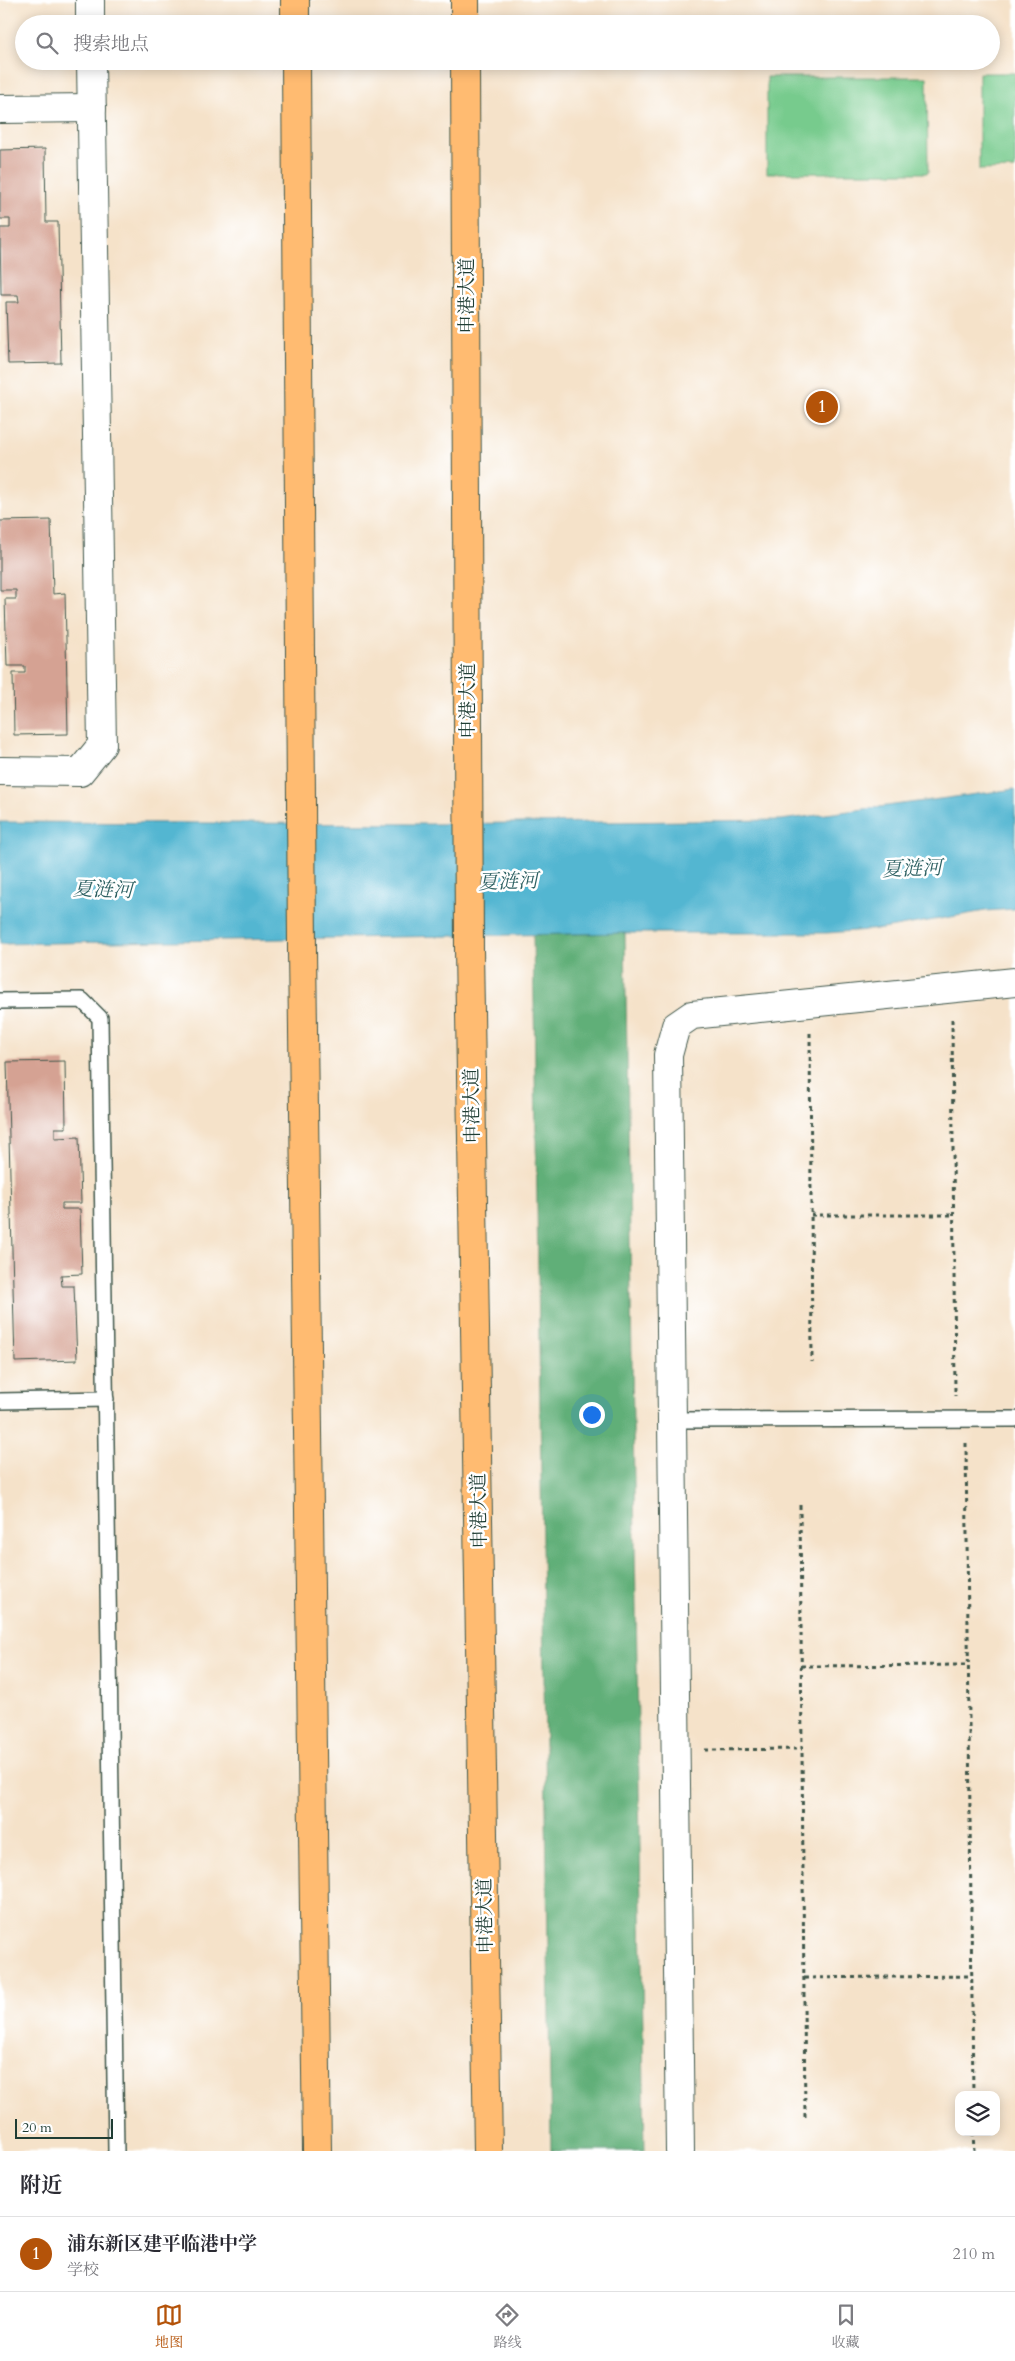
<!DOCTYPE html>
<html lang="zh">
<head>
<meta charset="utf-8">
<style>
	:root { --surface:#fff; --page:#f2f2f3; --text:#2b2b33; --muted:#7c7c81; --line:#e1e1e2; --accent:#b45309 }
	body { margin:0; font-family:Cardo,"Noto Serif SC",serif; background:var(--page); color:var(--text) }
	.controls { position:absolute; right:15px; bottom:15px; display:grid; overflow:hidden; border-radius:10px; box-shadow:0 2px 12px #0003 }
	.controls button { width:45px; height:45px; display:grid; place-items:center; padding:0; border:0; border-bottom:1px solid var(--line); background:var(--surface); color:var(--text); font:25px sans-serif }
	.scale { position:absolute; left:15px; bottom:12px; width:98px; box-sizing:border-box; padding-left:5px; border:2px solid #1f3d34; border-top:0; font-size:14px; line-height:18px; white-space:nowrap; color:#1f3d34; -webkit-text-stroke:4px #fff; paint-order:stroke }
	.you { position:absolute; left:591px; top:1414px; width:18px; height:18px; margin:-12px; border:4px solid #fff; border-radius:50%; background:#1a73e8; box-shadow:0 0 0 8px #1a73e833 }
	.badge { display:grid; place-items:center; width:32px; height:32px; border-radius:50%; background:var(--accent); color:#fff; font-size:16px; font-weight:700 }
	.pin { position:absolute; translate:-50% -50%; border:2px solid #fff; box-shadow:0 1px 5px #0006 }
	.list { margin:0; padding:0; list-style:none }
	h2 { display:flex; justify-content:space-between; align-items:center; height:65px; margin:0; padding:0 20px; font-size:21px }
	h2 small { font-size:16px; font-weight:400; color:var(--muted) }
	.list li { display:grid; grid-template-columns:32px 1fr auto; gap:15px; align-items:center; box-sizing:border-box; height:75px; padding:0 20px; border-top:1px solid var(--line) }
	.list b { display:block; font-size:19px; white-space:nowrap }
	.list p { margin:0; font-size:16px; white-space:nowrap; color:var(--muted) }
	.list em { font-size:16px; font-style:normal; color:var(--muted) }
	.icon { flex:none; width:28px; height:28px; fill:none; stroke:currentColor; stroke-width:2; stroke-linecap:round; stroke-linejoin:round }
	.map { position:relative; flex:none; width:1015px; height:2151px; overflow:hidden }
	.search { position:absolute; background:var(--surface); box-shadow:0 2px 12px #0003; left:15px; right:15px; top:15px; height:55px; display:flex; align-items:center; gap:12px; box-sizing:border-box; padding:0 18px; border-radius:28px; color:var(--muted); font-size:19px }
	.sheet { height:140px; background:var(--surface) }
	nav { display:flex; justify-content:space-around; align-items:center; box-sizing:border-box; height:70px; border-top:1px solid var(--line); background:var(--surface); font-size:14px; color:var(--muted) }
	nav a { display:grid; justify-items:center; gap:2px }
	nav .on { color:var(--accent) }
	.map>svg:first-child { display:block }
	.green { fill:#77cb8d; stroke:#4b8460 }
	.forest { fill:#61af78; stroke:#407656 }
	.water { fill:#52b6d1; stroke:#387a82 }
	.building { fill:#d5a293 }
	.lines { fill:none; stroke-linecap:round; stroke-linejoin:round }
	.lane-casing { stroke:#3f564a; stroke-width:18 }
	.street-casing { stroke:#3f564a; stroke-width:30 }
	.primary-casing { stroke:#3f564a; stroke-width:30 }
	.path { stroke:#3f564a; stroke-width:3; stroke-dasharray:4 4; stroke-linecap:butt }
	.lane { stroke:#fff; stroke-width:15 }
	.street { stroke:#fff; stroke-width:28 }
	.primary { stroke:#ffbb71; stroke-width:28 }
	.labels { text-anchor:middle; stroke-width:5; stroke-linejoin:round; paint-order:stroke }
	.street-label { font-size:19px; fill:#1f3d34; stroke:#fff }
	.water-label { font-size:20px; font-style:italic; fill:#2e6163; stroke:#fff }
</style>
</head>
<body>
<div class="map">
<svg width="1015" height="2151" viewBox="0 0 1015 2151">
	<rect width="100%" height="100%" fill="#fff"/>
	<filter id="ink" filterUnits="userSpaceOnUse"><feTurbulence type="fractalNoise" baseFrequency=".02" numOctaves="2"/><feDisplacementMap in="SourceGraphic" scale="10" xChannelSelector="R" yChannelSelector="G"/><feConvolveMatrix kernelMatrix="1 2 1 2 8 2 1 2 1" color-interpolation-filters="sRGB"/></filter>
	<filter id="wash" filterUnits="userSpaceOnUse"><feTurbulence type="fractalNoise" baseFrequency=".0096" numOctaves="4" result="noise"/><feDisplacementMap in="SourceGraphic" scale="20" xChannelSelector="R" yChannelSelector="G"/><feGaussianBlur stdDeviation="1.12" result="paint"/><feColorMatrix in="noise" values="0 0 0 0 0 0 0 0 0 0 0 0 0 0 0 0 0 1.4 0 .05"/><feComposite in="paint" operator="in"/></filter>
	<g filter="url(#wash)">
		<rect width="100%" height="100%" fill="#f5e2c9"/>
		<!-- green -->
		<g class="green">
			<path d="M979,73H1015V169L979,170Z"/>
			<path d="M767,77H927L928,173H767Z"/>
		</g>
		<!-- forest -->
		<path class="forest" d="M625,933L645,2151H551L533,935Z"/>
		<!-- water -->
		<path class="water" d="M1015,789V909L985,911L883,929L826,933H625L0,944V822L430,824L781,820Z"/>
		<g id="blocks">
			<!-- building -->
			<g class="building">
				<path d="M45,149L46,222H58L61,363L8,364L6,302H19L18,295H1L0,228H10V219H0V150Z"/>
				<path d="M51,520L53,594L65,593L68,734L14,735L13,673H25V666H7L5,599H16V590H0V521Z"/>
				<path d="M65,1061L66,1128H55V1138L79,1137L81,1203H62V1209H80L82,1274L61,1275L62,1286H74L77,1360L15,1362L7,1062Z"/>
			</g>
		</g>
	</g>
	<g filter="url(#ink)">
		<use href="#blocks" fill-opacity="0" stroke="#3f564a" stroke-width="1"/>
		<g class="lines">
			<defs>
				<g id="lane">
					<path d="M0,1001L82,1000L100,1018L116,2151"/>
					<path d="M0,1401L106,1399"/>
					<path d="M672,1420L1015,1419"/>
				</g>
				<g id="street">
					<path d="M90,0V24"/>
					<path d="M0,109L92,108"/>
					<path d="M0,771L80,772L102,745L91,61"/>
					<path d="M680,2151L668,1055L676,1026L692,1015L1015,982"/>
				</g>
				<g id="primary">
					<path d="M295,0V24"/>
					<path d="M465,0V24"/>
					<path d="M296,61L302,950L317,2151"/>
					<path d="M465,61L469,949L488,2151"/>
				</g>
			</defs>
			<!-- lane casing -->
			<use href="#lane" class="lane-casing"/>
			<!-- street casing -->
			<use href="#street" class="street-casing"/>
			<!-- primary casing -->
			<use href="#primary" class="primary-casing"/>
			<!-- path -->
			<g class="path">
				<path d="M952,1019L955,1396"/>
				<path d="M810,1033L812,1362"/>
				<path d="M811,1215H953"/>
				<path d="M966,1443L973,2095"/>
				<path d="M800,1505L805,2120"/>
				<path d="M801,1666L969,1665"/>
				<path d="M705,1750L802,1749"/>
				<path d="M804,1978L971,1976"/>
				<path d="M973,2132L974,2151"/>
			</g>
			<!-- lane -->
			<use href="#lane" class="lane"/>
			<!-- street -->
			<use href="#street" class="street"/>
			<!-- primary -->
			<use href="#primary" class="primary"/>
		</g>
	</g>
	<g class="labels">
		<!-- street labels -->
		<g class="street-label">
			<text transform="translate(466 296) rotate(-90)" y="7">申港大道</text>
			<text transform="translate(467 701) rotate(-90)" y="7">申港大道</text>
			<text transform="translate(471 1106) rotate(-91)" y="7">申港大道</text>
			<text transform="translate(478 1511) rotate(-91)" y="7">申港大道</text>
			<text transform="translate(484 1916) rotate(-91)" y="7">申港大道</text>
		</g>
		<!-- water labels -->
		<g class="water-label">
			<text transform="translate(912 868) rotate(-2)" y="7">夏涟河</text>
			<text transform="translate(508 881) rotate(-2)" y="7">夏涟河</text>
			<text transform="translate(103 889) rotate(2)" y="7">夏涟河</text>
		</g>
	</g>
</svg>
<div class="controls">
<button><svg class="icon" aria-label="layers" viewBox="0 0 24 24"><path d="M12 4l9 5-9 5-9-5zM3 14l9 5 9-5"/></svg></button>
</div>
<div class="scale">20 m</div>
<div class="you"></div>
<div class="pin badge" style="left:822px;top:407px">1</div>
<div class="search"><svg class="icon" aria-label="search" viewBox="0 0 24 24"><circle cx="10" cy="10" r="6"/><path d="M15 15l6 6"/></svg>搜索地点</div>
</div>
<section class="sheet">
<h2>附近<small></small></h2>
<ul class="list">
<li><span class="badge">1</span><div><b>浦东新区建平临港中学</b><p>学校</p></div><em>210 m</em></li>
</ul>
</section>
<nav>
<a class="on"><svg class="icon" aria-label="map" viewBox="0 0 24 24"><path d="M3 6l6-2 6 2 6-2v14l-6 2-6-2-6 2zM9 4v14M15 6v14"/></svg>地图</a>
<a><svg class="icon" aria-label="directions" viewBox="0 0 24 24"><path d="M12 3l9 9-9 9-9-9zM9 14v-3h6M13 9l2 2-2 2"/></svg>路线</a>
<a><svg class="icon" aria-label="saved" viewBox="0 0 24 24"><path d="M7 4h10v16l-5-4-5 4z"/></svg>收藏</a>
</nav>
</body>
</html>
